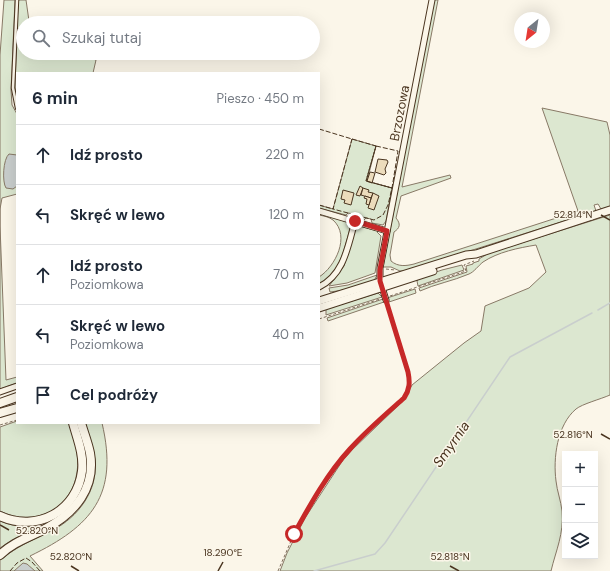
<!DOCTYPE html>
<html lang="pl">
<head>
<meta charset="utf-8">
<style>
	:root { --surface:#fff; --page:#f2f2f3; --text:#1f2937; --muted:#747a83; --line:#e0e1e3 }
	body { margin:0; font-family:"DM Sans",sans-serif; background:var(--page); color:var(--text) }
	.controls { position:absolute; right:12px; bottom:12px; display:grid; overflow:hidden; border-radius:0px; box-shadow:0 4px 16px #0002 }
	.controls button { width:36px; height:36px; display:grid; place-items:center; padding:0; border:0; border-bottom:1px solid var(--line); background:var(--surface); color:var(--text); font:20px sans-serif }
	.compass { position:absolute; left:514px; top:12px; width:36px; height:36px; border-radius:50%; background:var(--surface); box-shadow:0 4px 16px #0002; rotate:210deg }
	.stop { position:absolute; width:12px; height:12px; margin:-9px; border:3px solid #c62828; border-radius:50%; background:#fff }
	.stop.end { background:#c62828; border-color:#fff; box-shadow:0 1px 4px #0008 }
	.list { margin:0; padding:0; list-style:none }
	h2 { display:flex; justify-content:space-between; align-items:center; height:52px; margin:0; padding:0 16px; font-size:17px }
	h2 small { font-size:13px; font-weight:400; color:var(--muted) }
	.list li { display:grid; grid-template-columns:26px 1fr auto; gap:12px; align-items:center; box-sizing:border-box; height:60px; padding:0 16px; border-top:1px solid var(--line) }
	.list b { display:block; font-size:15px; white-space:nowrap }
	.list p { margin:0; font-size:13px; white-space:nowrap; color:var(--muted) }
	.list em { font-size:13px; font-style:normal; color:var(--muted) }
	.icon { flex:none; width:22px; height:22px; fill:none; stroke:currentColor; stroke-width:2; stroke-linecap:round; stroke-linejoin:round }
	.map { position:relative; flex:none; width:610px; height:571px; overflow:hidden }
	.search { position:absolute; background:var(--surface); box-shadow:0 4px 16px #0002; left:16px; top:16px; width:304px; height:44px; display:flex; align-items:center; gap:10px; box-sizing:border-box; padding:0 14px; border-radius:22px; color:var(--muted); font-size:15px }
	.panel { position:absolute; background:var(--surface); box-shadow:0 4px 16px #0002; left:16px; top:72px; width:304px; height:352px; border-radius:0px }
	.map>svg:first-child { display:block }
	.green { fill:#dce7d0; stroke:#887966 }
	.water { fill:#c9cecd; stroke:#887966 }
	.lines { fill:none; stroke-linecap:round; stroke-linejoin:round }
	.stream { stroke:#c9cecd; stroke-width:1.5 }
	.building { fill:#ecdcbc; stroke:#4a3520 }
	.lane-casing { stroke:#4a3520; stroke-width:4.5 }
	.street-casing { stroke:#4a3520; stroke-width:7 }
	.secondary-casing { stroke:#4a3520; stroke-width:9 }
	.primary-casing { stroke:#4a3520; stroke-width:10 }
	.path { stroke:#7f6f5c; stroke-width:1; stroke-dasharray:3 2; stroke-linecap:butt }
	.lane { stroke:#fbf6e9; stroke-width:2.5 }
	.street { stroke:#fbf6e9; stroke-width:5 }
	.secondary { stroke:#fbf6e9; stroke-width:7 }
	.primary { stroke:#fbf6e9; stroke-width:8 }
	.fence { stroke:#4a3520; stroke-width:1; stroke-dasharray:5 2; stroke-linecap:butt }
	.route { stroke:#c62828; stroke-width:5 }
	.ticks { fill:none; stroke:#4a3520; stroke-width:1.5 }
	.labels { text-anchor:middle; stroke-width:3; stroke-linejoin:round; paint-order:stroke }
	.street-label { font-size:13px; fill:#4a3520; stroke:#fbf6e9 }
	.water-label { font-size:14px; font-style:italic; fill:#4a3520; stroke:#fbf6e9 }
	.ticks-label { font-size:10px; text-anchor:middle; fill:#4a3520; stroke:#fbf6e9; stroke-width:3; stroke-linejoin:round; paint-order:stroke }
</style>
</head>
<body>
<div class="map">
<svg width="610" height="571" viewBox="0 0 610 571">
	<rect width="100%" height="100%" fill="#fbf6e9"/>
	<!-- green -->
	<g class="green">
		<path d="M4,0H15L11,90L12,105L17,114V194L2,198L0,209V226L6,380L17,377V383L0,389V55Z"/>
		<path d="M19,0H26L29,21L28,23H23V31L17,28L18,2Z"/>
		<path d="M434,0H438L402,187L450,175L451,178L401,196L396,218C401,224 400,228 394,232L390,255L391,261C398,267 406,266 414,264L578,211L542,108L607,122L610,135V207L601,209L598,204L594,205L596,211L403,272V271H400L391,267H383Z"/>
		<path d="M18,34H23V53H72L96,60L93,73H17V100L15,87L17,36Z"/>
		<path d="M352,139L376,146L367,181L392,188L386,221L383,225L372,223L371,219L366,218L363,221L353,218V214L348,213L346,215L319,208V205L333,209Z"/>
		<path d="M319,213L347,222L350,225V229C343,252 341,271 319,285V277C335,267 351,236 333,220C329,217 324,216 319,215Z"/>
		<path d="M610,215V395C601,399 582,404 576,409C557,425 553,458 556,481C557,491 561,501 562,511C564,534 556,550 551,571H280L287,553L305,518L343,460L352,450L405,399L412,385L464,343L481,331L485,306L529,288L546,272L536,245C518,248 498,252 483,262C478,266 474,272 469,274C453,281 435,284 420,291L419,288L467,272L466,266L473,264V263L479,261V259L489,253Z"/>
		<path d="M359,226L378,231L377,232L381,236L375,273L347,283L329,286L344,266L354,232Z"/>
		<path d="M462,265L464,270L418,286L417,281L419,278L442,270Z"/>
		<path d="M377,275L374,281L351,289L330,292L329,288L348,285Z"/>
		<path d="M415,289L416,293L389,302L387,298Z"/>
		<path d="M378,293L382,297L326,315V309Z"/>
		<path d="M383,299L384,302L328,321L327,318Z"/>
		<path d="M17,421V423H69C74,439 80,455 77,472C72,510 34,528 0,511V427Z"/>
		<path d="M84,423H102C119,495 92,526 30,556L43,571H0V560L2,559C17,546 35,539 53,530C78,517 98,491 95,461C94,448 88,435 84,423Z"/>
		<path d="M0,521C12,526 25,528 38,526L39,527L12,540L0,548Z"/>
	</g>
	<!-- water -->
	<g class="water">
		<path d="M9,154L17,155V186L13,189L6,188C2,182 3,159 9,154Z"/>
		<path d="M23,563L27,564L35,571H14Z"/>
	</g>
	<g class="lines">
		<!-- stream -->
		<g class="stream">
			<path d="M598,310L610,303"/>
			<path d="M314,571L375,554L385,543L510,357L592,313"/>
		</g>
	</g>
	<!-- building -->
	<g class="building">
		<path d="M378,159L387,160L388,162L385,169L386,173L384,175L375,172Z"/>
		<path d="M370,172L375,173L372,183L367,181Z"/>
		<path d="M360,186L363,188L360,196L356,195Z"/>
		<path d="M363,188L369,190L368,192L373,193L371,198L361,195Z"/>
		<path d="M343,190L354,193L351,205L344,203L345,200L341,199Z"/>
		<path d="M373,193L379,196L374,210L368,208Z"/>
		<path d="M365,196L371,198L369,205L366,204L367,199L364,198Z"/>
	</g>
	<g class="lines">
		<defs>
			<path id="lane" d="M17,0L13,88L17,108"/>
			<g id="street">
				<path d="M319,211L387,231"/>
				<path d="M319,287C344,275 348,246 355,221"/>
				<path d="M386,300L380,281V268L432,0"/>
				<path d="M0,392L17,386"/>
			</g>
			<g id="secondary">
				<path d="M319,301L466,255L476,254L610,210"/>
				<path d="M319,308L433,271"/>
			</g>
			<g id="primary">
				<path d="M0,403L17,397"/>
				<path d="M0,413L17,408"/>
				<path d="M0,516C37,533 77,511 82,471C84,454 77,438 73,423"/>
				<path d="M0,555C13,542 30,537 45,529C75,513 96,488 90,453C88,443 84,433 81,423"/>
			</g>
		</defs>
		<!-- lane casing -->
		<use href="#lane" class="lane-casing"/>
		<!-- street casing -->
		<use href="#street" class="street-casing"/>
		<!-- secondary casing -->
		<use href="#secondary" class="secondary-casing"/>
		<!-- primary casing -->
		<use href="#primary" class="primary-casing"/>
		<!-- path -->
		<g class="path">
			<path d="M386,269L395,270"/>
			<path d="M390,296L466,271L464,265L474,261"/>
			<path d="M319,319L380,299"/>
			<path d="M0,425L17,420"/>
			<path d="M278,571L294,534L333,471L351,448L404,398C410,389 410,382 408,372L388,304"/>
		</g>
		<!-- lane -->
		<use href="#lane" class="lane"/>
		<!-- street -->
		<use href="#street" class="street"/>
		<!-- secondary -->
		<use href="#secondary" class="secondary"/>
		<!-- primary -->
		<use href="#primary" class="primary"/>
		<!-- fence -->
		<g class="fence">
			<path d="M319,129L352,139V140"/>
			<path d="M352,139L376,146L366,181L392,188L388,205L383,215L374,220L333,209Z"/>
			<path d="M376,146L398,151L392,188L366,181Z"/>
			<path d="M319,205L333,209V208"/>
			<path d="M10,571L17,563L26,558L32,562L40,571"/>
		</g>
	</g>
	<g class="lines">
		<!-- route -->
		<path class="route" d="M294,534C310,505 327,474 350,449C366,431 386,414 404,398C410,389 410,382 408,372L380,281V270L387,231L355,221"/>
	</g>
	<!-- ticks -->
	<path class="ticks" d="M601,215L610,220M601,434L610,439M0,525L9,530M71,566L79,571M450,566L459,571M218,571L223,562"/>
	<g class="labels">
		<!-- street labels -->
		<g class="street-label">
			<text transform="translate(399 113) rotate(-79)" y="5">Brzozowa</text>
		</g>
		<!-- water labels -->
		<g class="water-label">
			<text transform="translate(451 444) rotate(-55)" y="5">Smyrnia</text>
		</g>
	</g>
	<g class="ticks-label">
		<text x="573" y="218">52.814°N</text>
		<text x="573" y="438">52.816°N</text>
		<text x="37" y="534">52.820°N</text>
		<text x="223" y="556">18.290°E</text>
		<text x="71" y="560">52.820°N</text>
		<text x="450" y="560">52.818°N</text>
	</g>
</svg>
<div class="controls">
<button>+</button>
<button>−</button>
<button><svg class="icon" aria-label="layers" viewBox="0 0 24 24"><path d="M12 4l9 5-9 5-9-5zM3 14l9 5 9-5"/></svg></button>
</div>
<svg class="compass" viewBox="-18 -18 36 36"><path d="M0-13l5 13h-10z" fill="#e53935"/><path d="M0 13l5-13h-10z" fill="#747a83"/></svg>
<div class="stop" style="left:294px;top:534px"></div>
<div class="stop end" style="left:355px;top:221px"></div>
<div class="search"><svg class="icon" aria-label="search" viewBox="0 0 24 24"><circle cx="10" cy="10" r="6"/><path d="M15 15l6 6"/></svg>Szukaj tutaj</div>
<section class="panel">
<h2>6 min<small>Pieszo · 450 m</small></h2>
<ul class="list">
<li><svg class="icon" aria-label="ahead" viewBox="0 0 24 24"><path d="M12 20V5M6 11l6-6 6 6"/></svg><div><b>Idź prosto</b></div><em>220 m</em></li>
<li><svg class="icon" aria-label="left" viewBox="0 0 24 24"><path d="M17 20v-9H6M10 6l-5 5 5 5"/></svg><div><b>Skręć w lewo</b></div><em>120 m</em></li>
<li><svg class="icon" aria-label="ahead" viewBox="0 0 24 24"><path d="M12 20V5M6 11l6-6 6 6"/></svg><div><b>Idź prosto</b><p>Poziomkowa</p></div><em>70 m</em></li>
<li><svg class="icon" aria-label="left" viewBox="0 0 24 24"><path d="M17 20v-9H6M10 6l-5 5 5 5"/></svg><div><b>Skręć w lewo</b><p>Poziomkowa</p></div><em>40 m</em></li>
<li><svg class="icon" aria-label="arrive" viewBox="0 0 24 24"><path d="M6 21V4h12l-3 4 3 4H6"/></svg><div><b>Cel podróży</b></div></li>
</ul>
</section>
</div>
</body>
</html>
